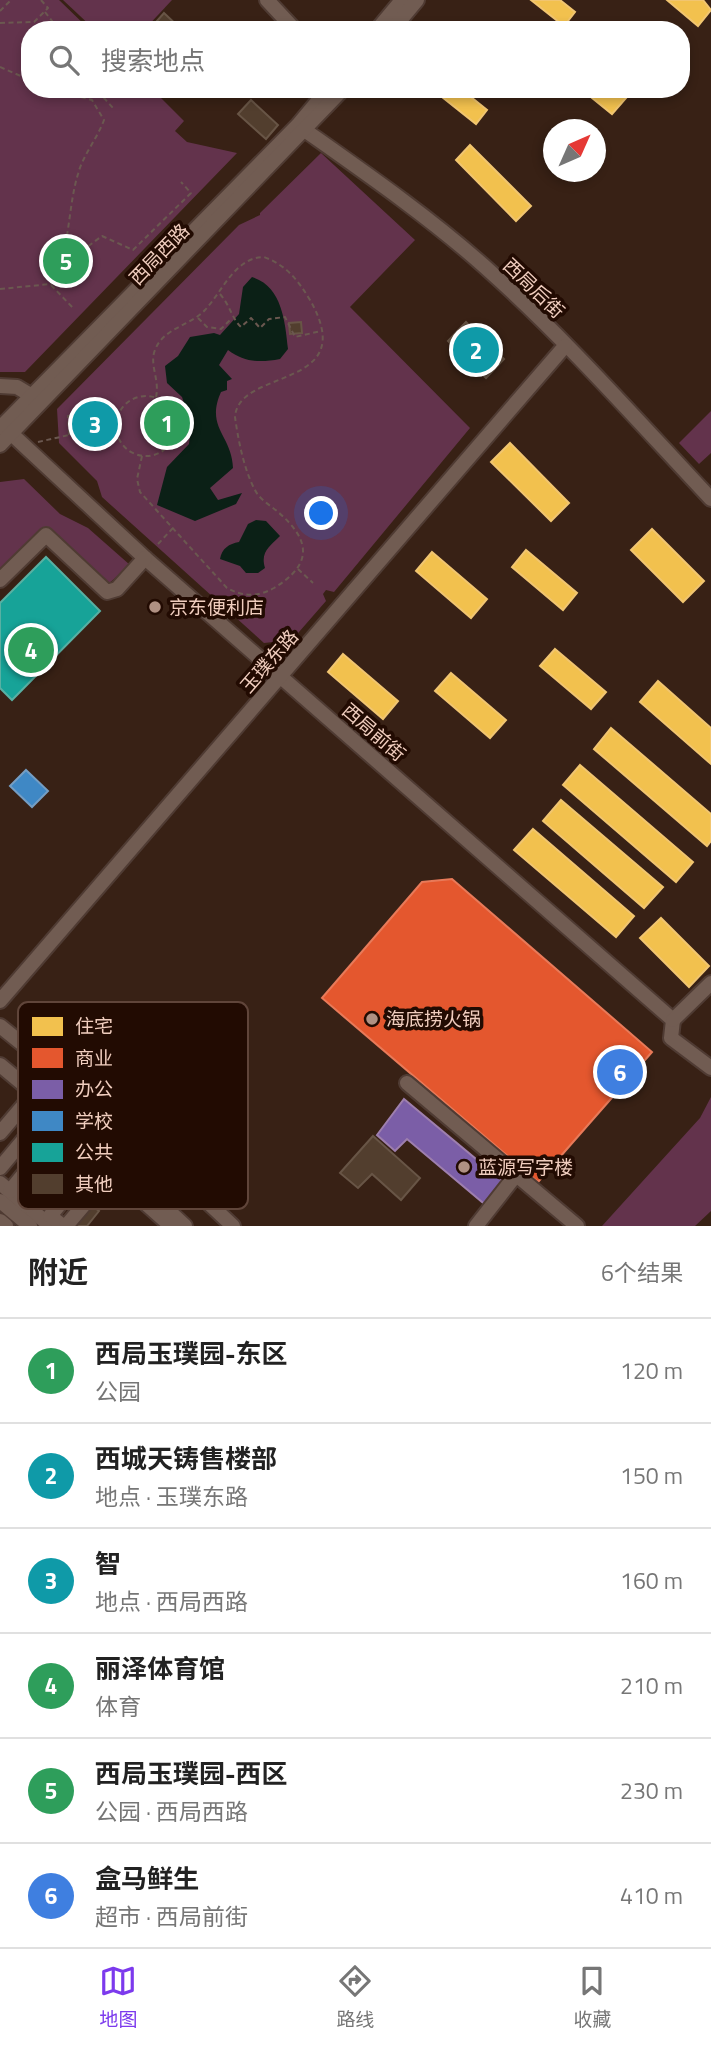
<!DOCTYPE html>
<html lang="zh">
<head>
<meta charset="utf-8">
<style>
	:root { --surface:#fff; --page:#f6f6f6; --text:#222; --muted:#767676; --line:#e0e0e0; --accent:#7c3aed }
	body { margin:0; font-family:"Titillium Web","Noto Sans SC",sans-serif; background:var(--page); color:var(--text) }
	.compass { position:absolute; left:543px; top:119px; width:63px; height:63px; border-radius:50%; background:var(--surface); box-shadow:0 4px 10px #0003; rotate:45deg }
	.you { position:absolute; left:322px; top:514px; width:24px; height:24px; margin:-18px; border:5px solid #fff; border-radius:50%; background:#1a73e8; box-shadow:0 0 0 10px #1a73e833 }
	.badge { display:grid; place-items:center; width:46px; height:46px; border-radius:50%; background:var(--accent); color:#fff; font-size:23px; font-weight:700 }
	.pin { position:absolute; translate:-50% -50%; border:4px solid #fff; box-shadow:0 2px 7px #0006 }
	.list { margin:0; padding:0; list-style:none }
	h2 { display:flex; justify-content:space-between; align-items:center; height:91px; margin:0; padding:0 28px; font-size:30px }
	h2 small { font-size:23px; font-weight:400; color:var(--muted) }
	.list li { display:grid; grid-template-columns:46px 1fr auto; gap:21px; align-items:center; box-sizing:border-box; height:105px; padding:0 28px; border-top:2px solid var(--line) }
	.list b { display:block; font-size:26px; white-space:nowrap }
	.list p { margin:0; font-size:23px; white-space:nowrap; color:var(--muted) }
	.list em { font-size:23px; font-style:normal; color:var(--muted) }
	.icon { flex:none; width:38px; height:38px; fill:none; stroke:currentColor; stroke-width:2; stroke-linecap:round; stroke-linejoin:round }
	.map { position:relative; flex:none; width:711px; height:1226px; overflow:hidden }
	.search { position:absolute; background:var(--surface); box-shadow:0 4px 10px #0003; left:21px; right:21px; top:21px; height:77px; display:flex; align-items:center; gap:18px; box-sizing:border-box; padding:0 24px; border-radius:28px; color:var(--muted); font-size:26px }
	.sheet { height:721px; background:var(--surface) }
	nav { display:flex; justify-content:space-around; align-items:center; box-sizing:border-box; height:98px; border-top:2px solid var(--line); background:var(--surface); font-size:19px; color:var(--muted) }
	nav a { display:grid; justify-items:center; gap:4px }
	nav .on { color:var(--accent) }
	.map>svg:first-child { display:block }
	.green { fill:#63334c }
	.water { fill:#0b2016 }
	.homes { fill:#f2c14e; stroke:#f1c570; stroke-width:2 }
	.shops { fill:#e4572e; stroke:#e87a59; stroke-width:2 }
	.offices { fill:#7b5ea7; stroke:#9e7fae; stroke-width:2 }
	.schools { fill:#3f88c5; stroke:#749dc3; stroke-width:2 }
	.public { fill:#17a398; stroke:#58b0a3; stroke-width:2 }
	.building { fill:#523e2e; stroke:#685546; stroke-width:2 }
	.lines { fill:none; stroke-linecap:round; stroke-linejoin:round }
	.minor-casing { stroke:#4f3b33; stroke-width:18 }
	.path { stroke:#6b5850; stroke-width:2; stroke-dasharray:5 3.5; stroke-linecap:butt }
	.minor { stroke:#715c52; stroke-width:14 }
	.poi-dot { fill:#b09183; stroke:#220b02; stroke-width:2.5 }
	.labels { text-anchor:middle; stroke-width:7; stroke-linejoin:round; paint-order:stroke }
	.street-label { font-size:19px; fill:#f0cdbe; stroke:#220b02 }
	.poi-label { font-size:19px; fill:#f0cdbe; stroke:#220b02; text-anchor:start }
	.key { fill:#220b02; stroke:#60453a; stroke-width:2 }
	.key-label { font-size:19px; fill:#f0cdbe }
</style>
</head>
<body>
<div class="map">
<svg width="711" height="1226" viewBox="0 0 711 1226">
	<rect width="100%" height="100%" fill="#382115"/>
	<!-- green -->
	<g class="green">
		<path d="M0,0H59L90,30H30V89H152L184,121L175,131L187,142L237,153L25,372H0Z"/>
		<path d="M63,0H172L144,30H95Z"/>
		<path d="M321,153L415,240L350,307L470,428L334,592L326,590L323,594L326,601L292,640L264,643L102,497L97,481L59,443L57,409L239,225L260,215V213Z"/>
		<path d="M711,411V453L699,464L679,443Z"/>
		<path d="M24,479L60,514L88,528L130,565L106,586L46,529L0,574V482Z"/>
		<path d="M711,1097V1211L695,1226H602L700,1118Z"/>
	</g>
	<!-- water -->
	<g class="water">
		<path d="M252,277C282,286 285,321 288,349L280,359C259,363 244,362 228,350L219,365L232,379L227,381V390L221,392C205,428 232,435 233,468L210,488L218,500L242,493L236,504L195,521L157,505L167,467L189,444L191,424L182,397L167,383L165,366L178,356L190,337L214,333L220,335L239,314L243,287Z"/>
		<path d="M256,520L266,521L280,536C270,546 260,552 265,568L258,573H246L240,566L220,559C222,548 229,544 239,542L248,524Z"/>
	</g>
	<!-- homes -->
	<g class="homes">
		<path d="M531,0H560L575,12L564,26Z"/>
		<path d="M667,0H703L711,10L698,26Z"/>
		<path d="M432,89H461L487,110L476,124Z"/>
		<path d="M581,89H617L627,97L612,114Z"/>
		<path d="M470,145L531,206L516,221L456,160Z"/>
		<path d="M510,443L569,503L551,521L491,462Z"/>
		<path d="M652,529L704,581L683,602L631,550Z"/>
		<path d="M526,550L577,593L563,610L512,567Z"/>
		<path d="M432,552L487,599L471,618L416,571Z"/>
		<path d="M555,649L606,692L591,709L540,666Z"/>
		<path d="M343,654L398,701L383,719L328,672Z"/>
		<path d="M451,673L506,720L490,738L435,691Z"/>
		<path d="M658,681L711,728V764L640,702Z"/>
		<path d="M611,728L711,814V841L707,846L594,749Z"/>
		<path d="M580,765L693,862L676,882L563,785Z"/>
		<path d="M561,800L663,887L644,908L543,821Z"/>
		<path d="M533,829L634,916L616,937L514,850Z"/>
		<path d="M661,918L709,966L689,987L640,938Z"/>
	</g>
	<!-- shops -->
	<path class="shops" d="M452,879L652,1052L538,1182L322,998L422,882Z"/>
	<!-- offices -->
	<path class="offices" d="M404,1099L506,1184L488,1207L407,1139L395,1151L377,1135Z"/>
	<!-- schools -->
	<path class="schools" d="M26,770L48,791L32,807L10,786Z"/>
	<!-- public -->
	<path class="public" d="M46,557L100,611L12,700L0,688V603Z"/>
	<!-- building -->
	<g class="building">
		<path d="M164,13L182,30H149Z"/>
		<path d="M251,100L278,125L266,139L238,114Z"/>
		<path d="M301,322L302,333L290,334L289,323Z"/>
		<path d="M466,322L504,359L486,378L448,341Z"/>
		<path d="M373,1136L420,1178L401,1200L372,1174L358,1188L340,1173Z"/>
		<path d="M91,1205L99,1211L87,1226H74Z"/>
	</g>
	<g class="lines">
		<defs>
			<g id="minor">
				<path d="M267,0L295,30"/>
				<path d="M377,30L402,0"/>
				<path d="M392,30L417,0"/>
				<path d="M306,131C367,174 429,217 484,266C565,338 637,420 711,499"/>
				<path d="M0,386L17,387L32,396"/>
				<path d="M2,425L145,558L673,1020L671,1038L711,1068"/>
				<path d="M0,428L298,125L328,89"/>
				<path d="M0,445L343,89"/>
				<path d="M0,580L46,535L107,592L117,589L145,558"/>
				<path d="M0,1001L565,346"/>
				<path d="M673,1020L711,983"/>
				<path d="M0,1026L140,1139L233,1226"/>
				<path d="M0,1065L89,1139"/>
				<path d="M407,1083L577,1226"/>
				<path d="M0,1133L34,1093"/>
				<path d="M0,1168L51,1107"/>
				<path d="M0,1183L48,1224L53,1218"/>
				<path d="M10,1191L67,1121"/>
				<path d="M0,1201L30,1226"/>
				<path d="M27,1206L84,1135"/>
				<path d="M0,1221L6,1226"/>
				<path d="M63,1226L50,1216L95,1161"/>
				<path d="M66,1226L140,1139"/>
				<path d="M171,1226L125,1185L132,1177L185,1226"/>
				<path d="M476,1226L516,1175"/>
			</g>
		</defs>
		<!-- minor casing -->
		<use href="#minor" class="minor-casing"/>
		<!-- path -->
		<g class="path">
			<path d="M0,11L11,0"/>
			<path d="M45,12L59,30"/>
			<path d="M0,23L34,22L48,8L41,0"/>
			<path d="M0,67L30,80"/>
			<path d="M103,89L104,98L113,108"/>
			<path d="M65,254L79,253L102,236L133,250L191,193L181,182"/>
			<path d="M51,285L74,309"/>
			<path d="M0,289L51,284C71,250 67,210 78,174C83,155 97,139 104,120L92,100L51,89"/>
			<path d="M220,294C231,307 231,317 241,327L251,318L260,328L269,319L285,317L295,337L321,331"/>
			<path d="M198,318L207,327L221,329L232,318"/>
			<circle cx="146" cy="426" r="30"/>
			<path d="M69,435L68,416H116"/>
			<path d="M38,442L69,435H115"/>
			<path d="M142,456L137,479L140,492L227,588C243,597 258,597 274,588C312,565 312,541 278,512C270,505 260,500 255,490C244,470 238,439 235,417C238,367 362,391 310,300C298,280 286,265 264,257C235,257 222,292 205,310C190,326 163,328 155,350C149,364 160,380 156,397"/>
			<path d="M158,544L173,528"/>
			<path d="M298,569L313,583"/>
		</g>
		<!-- minor -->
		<use href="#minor" class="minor"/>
	</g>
	<!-- markers -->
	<g class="poi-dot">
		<circle cx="155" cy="607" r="7"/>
		<circle cx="372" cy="1019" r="7"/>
		<circle cx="464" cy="1167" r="7"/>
	</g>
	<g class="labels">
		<!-- street labels -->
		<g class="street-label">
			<text transform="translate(159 254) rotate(-46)" y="7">西局西路</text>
			<text transform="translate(534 288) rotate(44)" y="7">西局后街</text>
			<text transform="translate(269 661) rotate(-49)" y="7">玉璞东路</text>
			<text transform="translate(374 732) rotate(41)" y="7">西局前街</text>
		</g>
		<!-- poi labels -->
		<g class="poi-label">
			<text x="169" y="614">京东便利店</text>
			<text x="386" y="1026">海底捞火锅</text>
			<text x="478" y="1174">蓝源写字楼</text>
		</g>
	</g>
	<!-- legend -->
	<rect x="18" y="1002" width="230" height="207" rx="10" class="key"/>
	<rect x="32" y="1017" width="31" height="19" fill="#f2c14e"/>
	<rect x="32" y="1048" width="31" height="20" fill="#e4572e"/>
	<rect x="32" y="1080" width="31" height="19" fill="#7b5ea7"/>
	<rect x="32" y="1111" width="31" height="20" fill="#3f88c5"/>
	<rect x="32" y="1143" width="31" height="19" fill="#17a398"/>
	<rect x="32" y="1174" width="31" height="20" fill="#523e2e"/>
	<g class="key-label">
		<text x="75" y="1033">住宅</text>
		<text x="75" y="1065">商业</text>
		<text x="75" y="1096">办公</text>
		<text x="75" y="1128">学校</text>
		<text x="75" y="1159">公共</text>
		<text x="75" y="1191">其他</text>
	</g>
</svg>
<svg class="compass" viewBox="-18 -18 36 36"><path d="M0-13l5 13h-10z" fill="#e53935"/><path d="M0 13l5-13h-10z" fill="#767676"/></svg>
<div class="you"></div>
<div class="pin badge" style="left:167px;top:423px;background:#2e9e5b">1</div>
<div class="pin badge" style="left:476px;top:350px;background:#0f9aa8">2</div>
<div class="pin badge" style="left:95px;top:424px;background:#0f9aa8">3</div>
<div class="pin badge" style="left:31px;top:650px;background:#2e9e5b">4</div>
<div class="pin badge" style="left:66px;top:261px;background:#2e9e5b">5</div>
<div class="pin badge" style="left:620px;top:1072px;background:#3f7fe0">6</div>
<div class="search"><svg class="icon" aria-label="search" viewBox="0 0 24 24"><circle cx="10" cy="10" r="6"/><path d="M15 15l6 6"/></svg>搜索地点</div>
</div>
<section class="sheet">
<h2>附近<small>6个结果</small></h2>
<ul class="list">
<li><span class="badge" style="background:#2e9e5b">1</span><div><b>西局玉璞园-东区</b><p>公园</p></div><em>120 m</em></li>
<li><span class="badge" style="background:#0f9aa8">2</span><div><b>西城天铸售楼部</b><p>地点 · 玉璞东路</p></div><em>150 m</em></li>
<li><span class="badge" style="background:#0f9aa8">3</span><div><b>智</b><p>地点 · 西局西路</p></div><em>160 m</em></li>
<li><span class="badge" style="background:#2e9e5b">4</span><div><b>丽泽体育馆</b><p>体育</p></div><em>210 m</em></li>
<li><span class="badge" style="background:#2e9e5b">5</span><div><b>西局玉璞园-西区</b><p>公园 · 西局西路</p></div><em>230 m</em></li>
<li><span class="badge" style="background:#3f7fe0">6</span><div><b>盒马鲜生</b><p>超市 · 西局前街</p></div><em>410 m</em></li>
</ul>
</section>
<nav>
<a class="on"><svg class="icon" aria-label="map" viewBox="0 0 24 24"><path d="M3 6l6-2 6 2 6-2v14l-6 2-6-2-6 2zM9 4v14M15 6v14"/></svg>地图</a>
<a><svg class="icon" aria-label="directions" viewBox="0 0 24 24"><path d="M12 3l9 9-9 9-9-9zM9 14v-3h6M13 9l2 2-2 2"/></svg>路线</a>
<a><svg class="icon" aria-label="saved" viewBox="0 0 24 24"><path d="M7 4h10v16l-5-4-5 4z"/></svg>收藏</a>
</nav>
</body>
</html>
